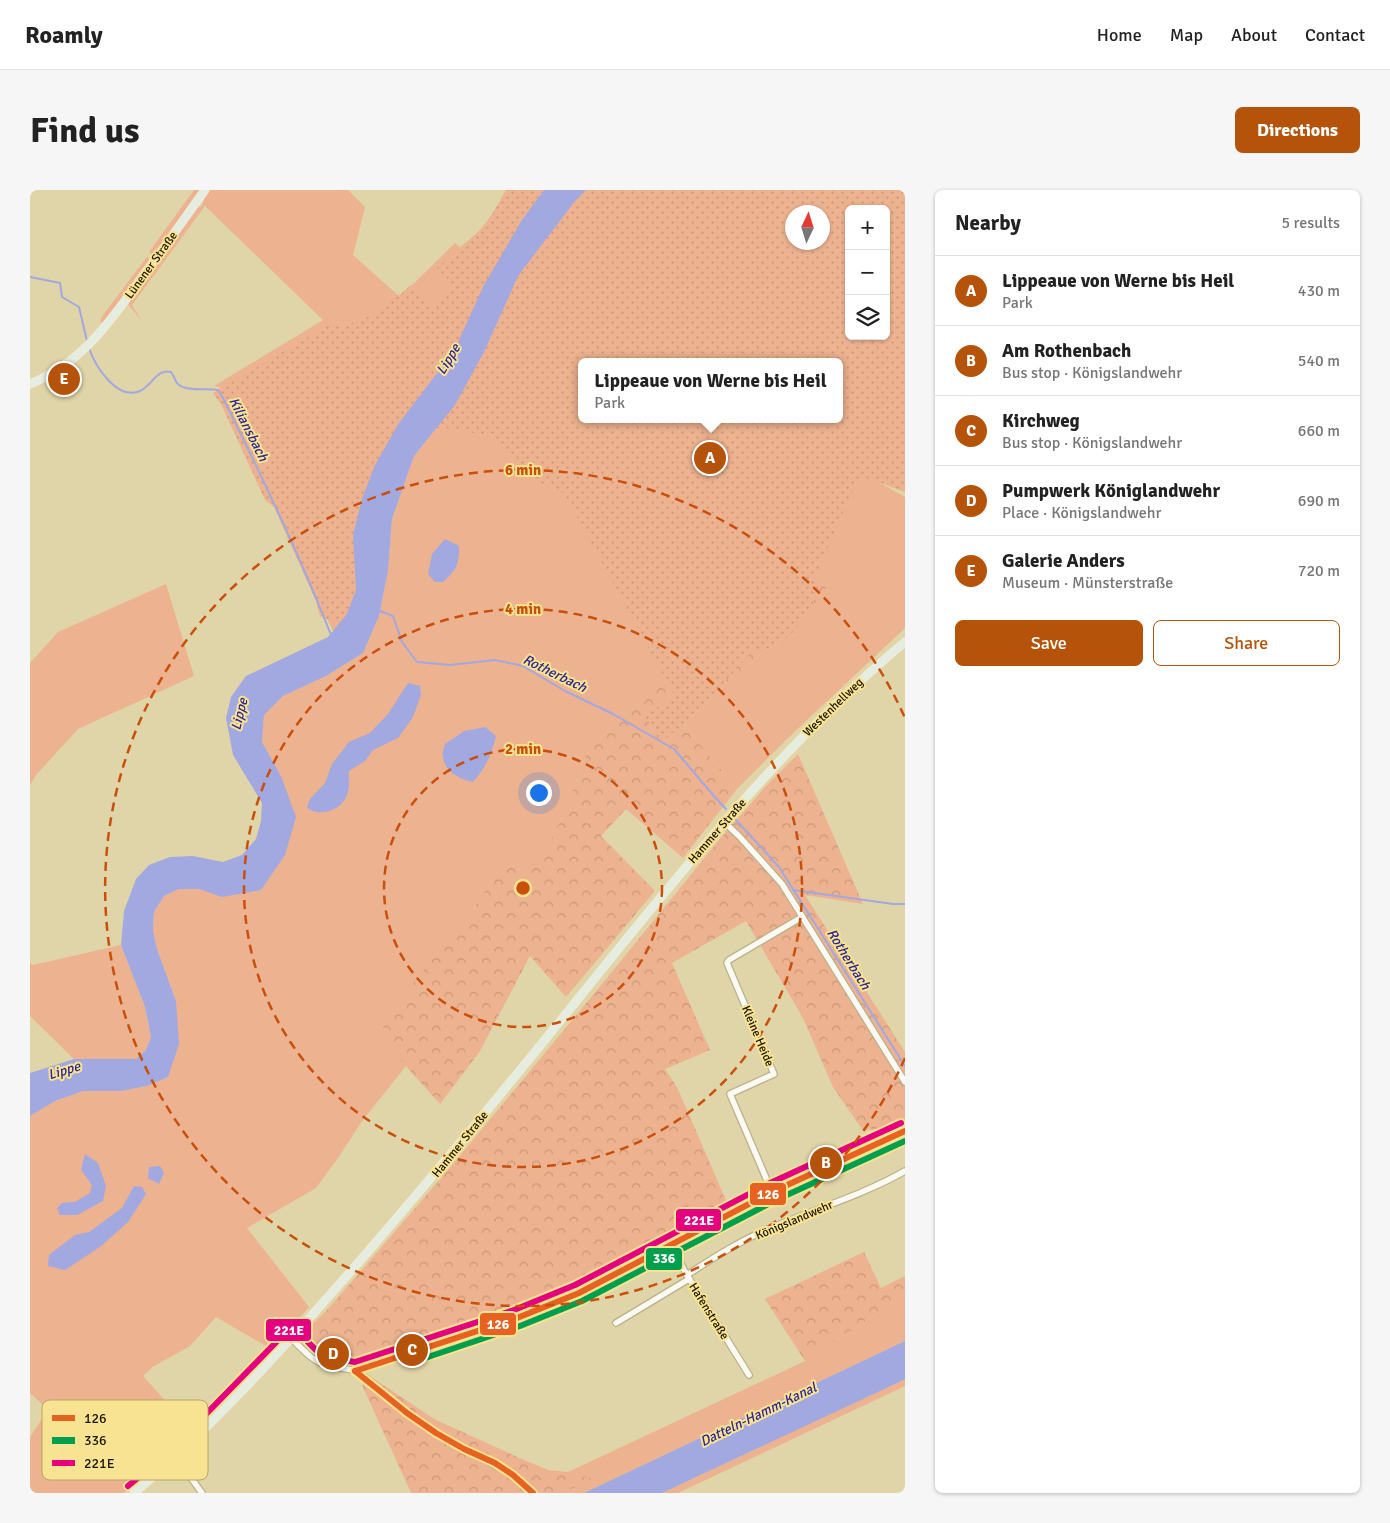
<!DOCTYPE html>
<html lang="en">
<head>
<meta charset="utf-8">
<style>
	:root { --surface:#fff; --page:#f6f6f6; --text:#222; --muted:#767676; --line:#e0e0e0; --accent:#b45309 }
	body { margin:0; font-family:Signika,sans-serif; background:var(--page); color:var(--text) }
	.controls { position:absolute; right:15px; top:15px; display:grid; overflow:hidden; border-radius:8px; box-shadow:0 1px 4px #0004 }
	.controls button { width:45px; height:45px; display:grid; place-items:center; padding:0; border:0; border-bottom:1px solid var(--line); background:var(--surface); color:var(--text); font:25px sans-serif }
	.compass { position:absolute; left:755px; top:15px; width:45px; height:45px; border-radius:50%; background:var(--surface); box-shadow:0 1px 4px #0004; rotate:4deg }
	.you { position:absolute; left:508px; top:602px; width:18px; height:18px; margin:-12px; border:4px solid #fff; border-radius:50%; background:#1a73e8; box-shadow:0 0 0 8px #1a73e833 }
	.badge { display:grid; place-items:center; width:32px; height:32px; border-radius:50%; background:var(--accent); color:#fff; font-size:16px; font-weight:700 }
	.pin { position:absolute; translate:-50% -50%; border:2px solid #fff; box-shadow:0 1px 5px #0006 }
	.popup { position:absolute; left:548px; top:168px; width:265px; height:65px; box-sizing:border-box; display:grid; place-content:center; border-radius:8px; background:var(--surface); filter:drop-shadow(0 1px 4px #0005); font-size:16px; white-space:nowrap; color:var(--muted) }
	.popup b { font-size:19px; color:var(--text) }
	.popup::after { content:''; position:absolute; left:50%; top:100%; margin-left:-10px; border:10px solid transparent; border-top-color:var(--surface) }
	.list { margin:0; padding:0; list-style:none }
	h2 { display:flex; justify-content:space-between; align-items:center; height:65px; margin:0; padding:0 20px; font-size:21px }
	h2 small { font-size:16px; font-weight:400; color:var(--muted) }
	.list li { display:grid; grid-template-columns:32px 1fr auto; gap:15px; align-items:center; box-sizing:border-box; height:70px; padding:0 20px; border-top:1px solid var(--line) }
	.list b { display:block; font-size:19px; white-space:nowrap }
	.list p { margin:0; font-size:16px; white-space:nowrap; color:var(--muted) }
	.list em { font-size:16px; font-style:normal; color:var(--muted) }
	.actions { display:flex; gap:10px; padding:15px 20px }
	.actions a { flex:1; padding:11px 0; border:1px solid var(--accent); border-radius:8px; text-align:center; font-size:18px; color:var(--accent) }
	.actions .main { background:var(--accent); color:#fff }
	.icon { flex:none; width:28px; height:28px; fill:none; stroke:currentColor; stroke-width:2; stroke-linecap:round; stroke-linejoin:round }
	.map { position:relative; flex:none; width:875px; height:1303px; overflow:hidden; border-radius:8px }
	header { display:flex; align-items:center; gap:30px; box-sizing:border-box; height:70px; padding:0 25px; background:var(--surface); border-bottom:1px solid var(--line) }
	header strong { font-size:24px }
	nav { display:flex; gap:28px; margin-inline-start:auto; font-size:18px }
	.intro { display:flex; align-items:center; justify-content:space-between; box-sizing:border-box; height:120px; padding:0 30px }
	h1 { margin:0; font-size:35px }
	.button { padding:12px 22px; border-radius:8px; background:var(--accent); color:#fff; font-size:18px; font-weight:700 }
	main { display:flex; gap:30px; padding:0 30px }
	aside { flex:1; background:var(--surface); border-radius:8px; box-shadow:0 1px 4px #0004 }
	.map>svg:first-child { display:block }
	.grass { fill:#edb28f; fill-rule:evenodd }
	.forest { fill:url(#forest-crowns) }
	.park { fill:url(#park-dots); fill-rule:evenodd }
	.water { fill:#a2a8e0 }
	.lines { fill:none; stroke-linecap:round; stroke-linejoin:round }
	.stream { stroke:#a2a8e0; stroke-width:2 }
	.minor-casing { stroke:#bab18c; stroke-width:8 }
	.major-casing { stroke:#f1ecd8; stroke-width:9 }
	.minor { stroke:#faf9f2; stroke-width:5.5 }
	.major { stroke:#e5ece0; stroke-width:7 }
	.bus-1-casing { stroke:#f7e391; stroke-width:10 }
	.bus-2-casing { stroke:#f7e391; stroke-width:10 }
	.bus-3-casing { stroke:#f7e391; stroke-width:10 }
	.bus-1 { stroke:#e76120; stroke-width:6 }
	.bus-2 { stroke:#019f4d; stroke-width:6 }
	.bus-3 { stroke:#e5007d; stroke-width:6 }
	.ring { fill:none; stroke:#c94f0a; stroke-width:2.5; stroke-dasharray:9 6 }
	.labels { text-anchor:middle; stroke-width:4; stroke-linejoin:round; paint-order:stroke }
	.street-label { font-size:12px; fill:#1c1600; stroke:#f7e391 }
	.water-label { font-size:14px; font-style:italic; fill:#2d2596; stroke:#f7e391 }
	.key { fill:#f7e391; stroke:#b5a666; stroke-width:1 }
	.key-label { font-size:14px; fill:#1c1600 }
	.centre { fill:#c94f0a; stroke:#f7e391; stroke-width:2.5 }
	.ring-label { font-size:15px; text-anchor:middle; font-weight:bold; fill:#c94f0a; stroke:#f7e391; stroke-width:4; stroke-linejoin:round; paint-order:stroke }
	.line-badge { stroke:#f7e391; stroke-width:2 }
	.badge-label { font-size:14px; text-anchor:middle; font-weight:bold; fill:#fff }
</style>
</head>
<body>
<header>
<strong>Roamly</strong>
<nav><a>Home</a><a>Map</a><a>About</a><a>Contact</a></nav>
</header>
<div class="intro"><h1>Find us</h1><a class="button">Directions</a></div>
<main>
<div class="map">
<svg width="875" height="1303" viewBox="0 0 875 1303">
	<defs>
		<pattern id="forest-crowns" width="20" height="18" patternUnits="userSpaceOnUse" patternTransform="scale(1.25)"><rect width="20" height="18" fill="#edb28f"/><path d="M2 6a3 3 0 1 1 6 0M12 15a3 3 0 1 1 6 0" fill="none" stroke="#cb987a"/></pattern>
		<pattern id="park-dots" width="8" height="8" patternUnits="userSpaceOnUse" patternTransform="scale(1.25)"><rect width="8" height="8" fill="#edb28f"/><path d="M2 2h.1M6 6h.1" fill="none" stroke="#cb987a" stroke-width="1.8" stroke-linecap="round"/></pattern>
	</defs>
	<rect width="100%" height="100%" fill="#e0d5a8"/>
	<!-- grass -->
	<g class="grass">
		<path d="M164,0H172L125,65L121,64L119,62Z"/>
		<path d="M180,0H318L335,17L323,65L370,107L425,53L439,64L317,424L303,441L209,234L189,197L184,196L293,130L175,16L102,115L111,130L98,114L167,17L172,16L174,8Z"/>
		<path d="M875,0L856,19H819V146L809,172H551V229L829,281L875,307V438L758,548L707,599L654,535L703,487L735,461L766,443L645,484L584,534L556,565L536,619L508,678L471,675L443,720L365,864L376,876L332,931L310,965L286,998L217,1038L279,1117L241,1159L186,1127L160,1156L124,1176L113,1186L161,1239L125,1272L65,1220L46,1243L104,1294L94,1303H0V1247L18,1220L0,1203V926L25,911L53,901H91L117,896L138,887L146,811L127,759L123,741L124,722L134,706L149,699H169L192,706L231,700L251,586L232,552L234,524L253,506L296,486L333,463L349,426L358,381L362,329L384,266L425,215L545,11ZM762,22H792V52H762Z"/>
		<path d="M117,67L119,69V73L74,133L70,132L73,125Z"/>
		<path d="M136,394L164,486L48,539L6,585L0,595V473L28,442Z"/>
		<path d="M91,755L115,817L121,847L116,860L106,869H44L0,826V773L3,775Z"/>
		<path d="M875,1105V1151L554,1303H532L563,1289L538,1282L775,1171Z"/>
		<path d="M875,1189V1196L648,1303H632Z"/>
	</g>
	<!-- forest -->
	<g class="forest">
		<path d="M768,371L791,383L798,395L766,443L735,461L703,487L654,535L707,599L653,668L596,619L571,646L625,701L536,807L500,766L450,861L410,914L365,864L351,832L443,720L471,675L508,677L536,619L556,565L584,534L645,484Z"/>
		<path d="M768,564L833,714L775,705L875,862V936L847,949L840,938L834,942L803,897L773,828L716,731L642,773L680,860L635,879L647,897L701,1022L619,1060L546,1099L484,1126L334,1172C304,1177 291,1171 269,1151L275,1142L298,1119L418,980L577,788L689,650L736,596Z"/>
		<path d="M834,1062L851,1098L875,1086V1105L775,1171L735,1109Z"/>
		<path d="M344,1189L406,1230L492,1269L518,1280L538,1282L564,1289L532,1303H381L332,1195Z"/>
	</g>
	<!-- park -->
	<path class="park" d="M476,0H875V302L832,286L830,292L827,291L785,387L789,391C789,411 764,447 746,456C739,459 731,459 723,460C695,493 666,524 633,551L614,526L645,506L534,303L510,293L464,248L427,239L406,238L390,221L317,442L304,432L290,426L286,411L244,317L235,310L191,214L183,203L300,134C330,140 360,113 381,95L399,118L425,97L407,78L450,40L461,26ZM819,19H856V146H819ZM762,22H792V52H762ZM551,172H809V229H551Z"/>
	<!-- water -->
	<g class="water">
		<path d="M514,0H556L545,11L488,86L454,162L425,215L384,266L362,329L358,381L349,426L333,463L296,486L253,506L234,525L232,552L251,586L266,627L255,665L231,700L192,707L169,699H149L134,706L124,722L123,741L127,759L146,811L149,854L138,887L117,896L91,901H53L25,911L0,926V883L44,869H106L116,860L121,847L115,817L91,755L94,721L106,689L119,675L140,667L163,666L193,672L212,665L226,649L231,631L232,613L203,565L196,528L201,507L216,486L298,447L317,424L326,400L323,345L332,309L345,275L369,233L424,161L454,95L492,30Z"/>
		<path d="M415,349L429,356C429,375 427,379 413,392H405L398,384L402,364Z"/>
		<path d="M378,493L390,496L391,505L383,527L368,548L343,560L335,571L319,581C318,587 320,595 318,601C315,619 292,628 277,618L280,609L295,593L302,574L319,552L340,543L358,524Z"/>
		<path d="M455,537L466,546C461,566 456,577 443,592C430,589 414,582 413,566C412,563 414,557 415,554L434,541Z"/>
		<path d="M55,964L68,973L76,996L73,1011L47,1025H30L27,1018L32,1013L45,1012L60,1003L62,995L51,980Z"/>
		<path d="M130,976L134,983L129,994L118,988L119,977Z"/>
		<path d="M104,996L112,997L116,1004L98,1032L70,1057L35,1080L18,1076L19,1065L45,1045L59,1042L92,1018Z"/>
		<path d="M875,1151V1189L865,1194L632,1303H554Z"/>
	</g>
	<g class="lines">
		<!-- stream -->
		<g class="stream">
			<path d="M0,87L30,93L32,107L49,117L57,151"/>
			<path d="M59,158C65,176 87,211 110,201C122,196 127,178 141,182C144,186 145,190 147,193C154,202 177,198 188,200L193,208C232,286 269,364 301,445"/>
			<path d="M348,420L363,426L372,452L387,472L420,475L465,470L493,476L535,501L583,524L644,559L684,606L696,619"/>
			<path d="M706,630L749,677L875,876"/>
			<path d="M763,700L863,714H875"/>
		</g>
		<defs>
			<g id="minor">
				<path d="M694,632L709,646L752,694L875,892"/>
				<path d="M742,1002L700,904L744,884L697,773L699,770L772,727"/>
				<path d="M641,1056L657,1085L719,1185"/>
				<path d="M657,1085C683,1068 711,1050 741,1038C785,1019 833,1005 875,981"/>
				<path d="M586,1133L659,1089"/>
				<path d="M261,1148C273,1160 284,1173 301,1177C310,1178 319,1178 327,1182C338,1188 348,1198 357,1206C373,1219 389,1232 406,1243C440,1264 473,1274 503,1303"/>
				<path d="M325,1181L383,1163L487,1128L549,1103L641,1056L742,1002L875,941"/>
				<path d="M146,1267L172,1303"/>
			</g>
			<g id="major">
				<path d="M0,194C53,172 80,132 112,87C134,58 154,29 175,0"/>
				<path d="M104,1303C178,1241 243,1169 307,1097C399,993 486,886 573,778C666,663 761,547 875,452"/>
			</g>
		</defs>
		<!-- minor casing -->
		<use href="#minor" class="minor-casing"/>
		<!-- major casing -->
		<use href="#major" class="major-casing"/>
		<!-- minor -->
		<use href="#minor" class="minor"/>
		<!-- major -->
		<use href="#major" class="major"/>
		<defs>
			<g id="bus-1">
				<path d="M325,1181L487,1128L549,1103L742,1002L875,941"/>
				<path d="M325,1181L377,1223L406,1243L434,1259L465,1273L483,1285L503,1303"/>
			</g>
			<path id="bus-2" d="M386,1171L490,1136L552,1111L746,1010L875,951"/>
			<path id="bus-3" d="M98,1296L140,1261L258,1140C270,1138 279,1156 289,1162C300,1168 313,1170 325,1172L484,1120L545,1095L738,994L871,933"/>
		</defs>
		<!-- bus-1 casing -->
		<use href="#bus-1" class="bus-1-casing"/>
		<!-- bus-2 casing -->
		<use href="#bus-2" class="bus-2-casing"/>
		<!-- bus-3 casing -->
		<use href="#bus-3" class="bus-3-casing"/>
		<!-- bus-1 -->
		<use href="#bus-1" class="bus-1"/>
		<!-- bus-2 -->
		<use href="#bus-2" class="bus-2"/>
		<!-- bus-3 -->
		<use href="#bus-3" class="bus-3"/>
	</g>
	<!-- distance rings -->
	<g class="ring">
		<circle cx="493" cy="698" r="139"/>
		<circle cx="493" cy="698" r="279"/>
		<path d="M875 868A418 418 0 1 1 875 528"/>
	</g>
	<g class="labels">
		<!-- street labels -->
		<g class="street-label">
			<text transform="translate(121 75) rotate(-54)" y="4">Lünener Straße</text>
			<text transform="translate(803 517) rotate(-44)" y="4">Westenhellweg</text>
			<text transform="translate(687 641) rotate(-49)" y="4">Hammer Straße</text>
			<text transform="translate(728 846) rotate(67)" y="4">Kleine Heide</text>
			<text transform="translate(430 954) rotate(-51)" y="4">Hammer Straße</text>
			<text transform="translate(764 1030) rotate(-23)" y="4">Königslandwehr</text>
			<text transform="translate(679 1121) rotate(58)" y="4">Hafenstraße</text>
		</g>
		<!-- water labels -->
		<g class="water-label">
			<text transform="translate(418 169) rotate(-59)" y="5">Lippe</text>
			<text transform="translate(219 239) rotate(63)" y="5">Kiliansbach</text>
			<text transform="translate(525 483) rotate(26)" y="5">Rotherbach</text>
			<text transform="translate(209 524) rotate(-76)" y="5">Lippe</text>
			<text transform="translate(819 769) rotate(58)" y="5">Rotherbach</text>
			<text transform="translate(34 880) rotate(-17)" y="5">Lippe</text>
			<text transform="translate(728 1224) rotate(-26)" y="5">Datteln-Hamm-Kanal</text>
		</g>
	</g>
	<!-- legend -->
	<rect x="12" y="1210" width="166" height="80" rx="8" class="key"/>
	<rect x="22" y="1225" width="23" height="6" fill="#e76120"/>
	<rect x="22" y="1247" width="23" height="7" fill="#019f4d"/>
	<rect x="22" y="1270" width="23" height="6" fill="#e5007d"/>
	<g class="key-label">
		<text x="54" y="1233">126</text>
		<text x="54" y="1255">336</text>
		<text x="54" y="1278">221E</text>
	</g>
	<circle cx="493" cy="698" r="8" class="centre"/>
	<g class="ring-label">
		<text x="493" y="285">6 min</text>
		<text x="493" y="424">4 min</text>
		<text x="493" y="564">2 min</text>
	</g>
	<g class="line-badge">
		<rect x="719" y="992" width="38" height="24" rx="5" fill="#e76120"/>
		<rect x="645" y="1018" width="47" height="24" rx="5" fill="#e5007d"/>
		<rect x="615" y="1057" width="38" height="24" rx="5" fill="#019f4d"/>
		<rect x="449" y="1122" width="38" height="24" rx="5" fill="#e76120"/>
		<rect x="235" y="1128" width="47" height="24" rx="5" fill="#e5007d"/>
	</g>
	<g class="badge-label">
		<text x="738" y="1009">126</text>
		<text x="669" y="1035">221E</text>
		<text x="634" y="1073">336</text>
		<text x="468" y="1139">126</text>
		<text x="259" y="1145">221E</text>
	</g>
</svg>
<div class="controls">
<button>+</button>
<button>−</button>
<button><svg class="icon" aria-label="layers" viewBox="0 0 24 24"><path d="M12 4l9 5-9 5-9-5zM3 14l9 5 9-5"/></svg></button>
</div>
<svg class="compass" viewBox="-18 -18 36 36"><path d="M0-13l5 13h-10z" fill="#e53935"/><path d="M0 13l5-13h-10z" fill="#767676"/></svg>
<div class="you"></div>
<div class="pin badge" style="left:680px;top:268px">A</div>
<div class="popup"><b>Lippeaue von Werne bis Heil</b>Park</div>
<div class="pin badge" style="left:796px;top:973px">B</div>
<div class="pin badge" style="left:382px;top:1160px">C</div>
<div class="pin badge" style="left:303px;top:1164px">D</div>
<div class="pin badge" style="left:34px;top:189px">E</div>
</div>
<aside>
<h2>Nearby<small>5 results</small></h2>
<ul class="list">
<li><span class="badge">A</span><div><b>Lippeaue von Werne bis Heil</b><p>Park</p></div><em>430 m</em></li>
<li><span class="badge">B</span><div><b>Am Rothenbach</b><p>Bus stop · Königslandwehr</p></div><em>540 m</em></li>
<li><span class="badge">C</span><div><b>Kirchweg</b><p>Bus stop · Königslandwehr</p></div><em>660 m</em></li>
<li><span class="badge">D</span><div><b>Pumpwerk Königlandwehr</b><p>Place · Königslandwehr</p></div><em>690 m</em></li>
<li><span class="badge">E</span><div><b>Galerie Anders</b><p>Museum · Münsterstraße</p></div><em>720 m</em></li>
</ul>
<div class="actions"><a class="main">Save</a><a>Share</a></div>
</aside>
</main>
</body>
</html>
